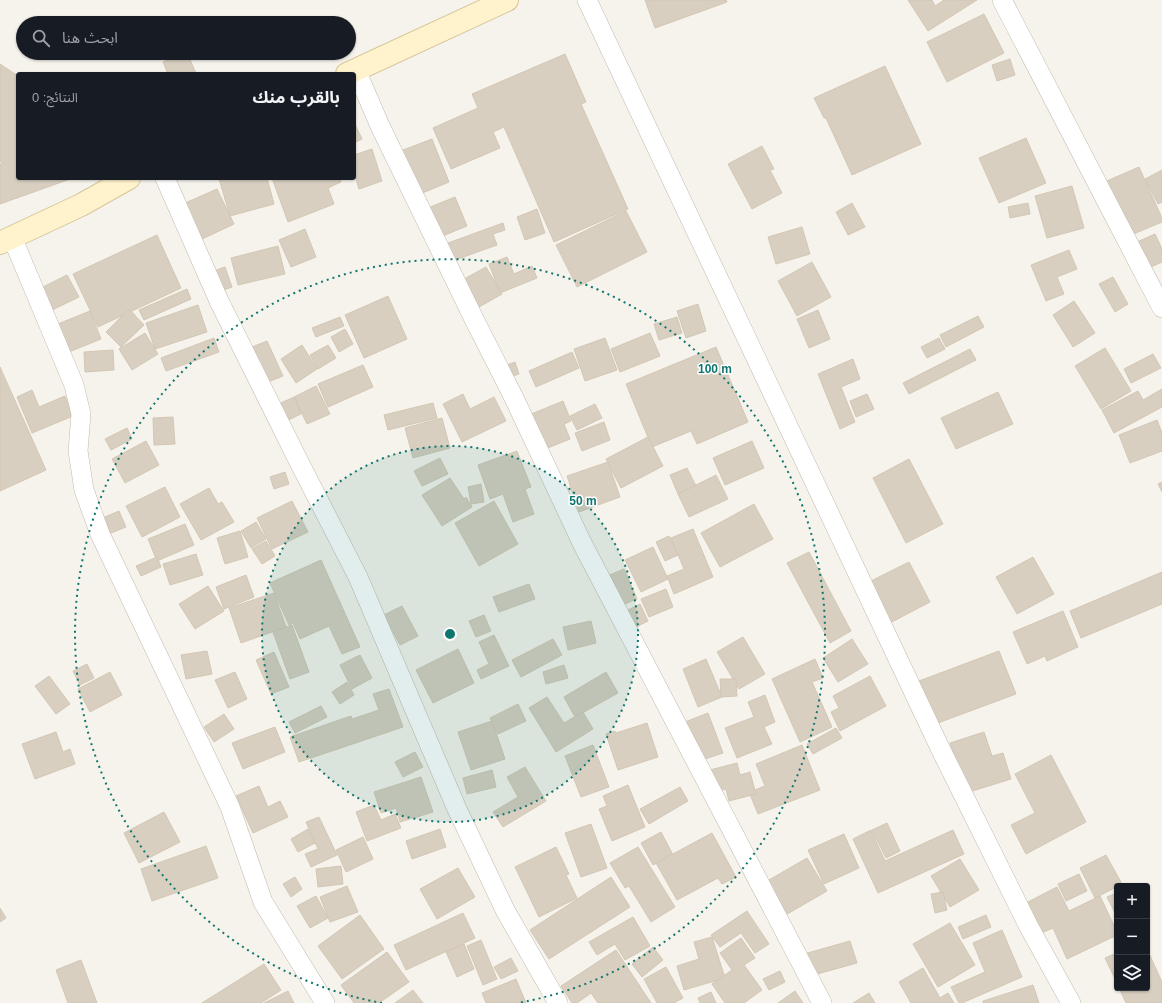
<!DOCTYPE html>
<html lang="ar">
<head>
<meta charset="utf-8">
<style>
	:root { --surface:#171b24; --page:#242831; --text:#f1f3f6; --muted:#9ea1a6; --line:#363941 }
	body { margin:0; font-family:Helvetica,"Noto Sans Arabic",sans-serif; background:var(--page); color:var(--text); direction:rtl }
	.controls { position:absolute; right:12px; bottom:12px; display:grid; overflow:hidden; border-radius:4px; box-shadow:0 1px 3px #0004 }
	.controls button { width:36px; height:36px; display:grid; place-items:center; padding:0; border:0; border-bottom:1px solid var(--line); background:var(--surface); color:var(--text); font:20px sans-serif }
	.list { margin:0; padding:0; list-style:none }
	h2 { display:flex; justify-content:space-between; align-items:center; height:52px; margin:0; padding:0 16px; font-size:17px }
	h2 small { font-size:13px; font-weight:400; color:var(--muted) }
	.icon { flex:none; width:22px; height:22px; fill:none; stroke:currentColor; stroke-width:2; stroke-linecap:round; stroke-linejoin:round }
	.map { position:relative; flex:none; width:1162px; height:1003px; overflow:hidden; direction:ltr }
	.search { position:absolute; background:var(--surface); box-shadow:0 1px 3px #0004; left:16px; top:16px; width:340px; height:44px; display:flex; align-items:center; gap:10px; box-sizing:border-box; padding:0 14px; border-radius:22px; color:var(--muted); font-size:15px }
	.panel { position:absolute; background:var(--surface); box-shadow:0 1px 3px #0004; left:16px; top:72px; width:340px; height:108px; border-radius:4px; direction:rtl }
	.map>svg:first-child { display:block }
	.building { fill:#d8cfc1; stroke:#d3c7b4 }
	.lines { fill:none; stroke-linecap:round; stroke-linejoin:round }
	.street-casing { stroke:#c2bbae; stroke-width:20 }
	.secondary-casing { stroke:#d6c79b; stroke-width:24 }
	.street { stroke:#fff; stroke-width:19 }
	.secondary { stroke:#fff3cd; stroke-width:22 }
	.ring { fill:none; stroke:#0f766e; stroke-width:2; stroke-dasharray:2 4 }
	.centre { fill:#0f766e; stroke:#fff; stroke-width:2 }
	.ring-label { font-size:12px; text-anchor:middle; font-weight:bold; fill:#0f766e; stroke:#fff; stroke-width:3; stroke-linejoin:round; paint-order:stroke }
</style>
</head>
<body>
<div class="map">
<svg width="1162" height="1003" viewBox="0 0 1162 1003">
	<rect width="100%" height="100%" fill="#f6f3ec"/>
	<!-- building -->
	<g class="building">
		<path d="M645,0H726L727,2L655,28Z"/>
		<path d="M908,0H932L935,6L944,0H977L928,31Z"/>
		<path d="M984,14L1004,53L947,82L927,42Z"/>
		<path d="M184,53H187L196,73L194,74H168L163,62Z"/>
		<path d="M565,54L586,102L581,104L628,209L554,242L504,127L493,132L500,148L451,169L433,128L478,108L472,94Z"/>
		<path d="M1010,59L1015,75L997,81L992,65Z"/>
		<path d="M0,64L18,76V178H73L0,204V164L2,163L0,161Z"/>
		<path d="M885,66L921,144L852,175L826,118H824L814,98Z"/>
		<path d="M354,122L362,139L354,143Z"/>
		<path d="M1026,138L1046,183L999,203L979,158Z"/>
		<path d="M432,139L449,182L408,199L390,155Z"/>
		<path d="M762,146L774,169L770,170L782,193L752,209L728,164Z"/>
		<path d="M372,149L382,181L359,189L354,173V155Z"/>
		<path d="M1139,167L1162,218V222L1124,238L1100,184Z"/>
		<path d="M1162,170V202L1158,204L1145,179Z"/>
		<path d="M221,178H267L274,204L230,216L219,179Z"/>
		<path d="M272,178H340L341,182L328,188L334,204L288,222Z"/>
		<path d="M1072,186L1084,228L1047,238L1035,196Z"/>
		<path d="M217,189L234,224L200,240L183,204Z"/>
		<path d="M455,197L467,226L435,239L423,210Z"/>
		<path d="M852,203L865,227L848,235L836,212Z"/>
		<path d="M1028,203L1030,214L1010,218L1008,207Z"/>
		<path d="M537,209L545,233L525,240L517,217Z"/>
		<path d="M626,211L647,252L577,287L556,245Z"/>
		<path d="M503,223L505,230L493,234L497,245L444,264L437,247Z"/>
		<path d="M802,227L810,254L776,264L768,237Z"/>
		<path d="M305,229L316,257L291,267L279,240Z"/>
		<path d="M1155,234L1162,249V262L1140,272L1128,246Z"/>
		<path d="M157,235L181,288L98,327L73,274Z"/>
		<path d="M278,246L285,274L238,285L231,258Z"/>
		<path d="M1069,250L1077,269L1057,277L1064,294L1046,301L1031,265Z"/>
		<path d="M507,257L514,274L532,266L537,278L500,293L489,264Z"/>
		<path d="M812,262L831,297L797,316L778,281Z"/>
		<path d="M225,267L232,287L218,292L211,272Z"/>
		<path d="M486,267L502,294L472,311L457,283Z"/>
		<path d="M67,275L79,297L44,314L33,292Z"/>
		<path d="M1113,277L1128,304L1115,312L1099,284Z"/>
		<path d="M187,289L191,299L144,320L139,310Z"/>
		<path d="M388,296L407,339L364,358L345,315Z"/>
		<path d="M1074,301L1095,333L1073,347L1053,315Z"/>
		<path d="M698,304L706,331L686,338L677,311Z"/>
		<path d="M198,305L207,332L155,349L146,323Z"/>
		<path d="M129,309L144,325L121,347L106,332Z"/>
		<path d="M818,310L830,339L809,348L797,319Z"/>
		<path d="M90,311L101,339L54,358L43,330Z"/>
		<path d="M978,316L984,327L946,347L940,335Z"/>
		<path d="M340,317L344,326L316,337L312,328Z"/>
		<path d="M677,317L682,333L659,340L654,324Z"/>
		<path d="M345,329L353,344L339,352L331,337Z"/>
		<path d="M145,333L158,354L132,370L119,349Z"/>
		<path d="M650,333L660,356L620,372L611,349Z"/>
		<path d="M214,338L219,352L166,371L161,358Z"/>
		<path d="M605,338L617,370L585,381L574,349Z"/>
		<path d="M939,338L945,349L927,358L921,347Z"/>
		<path d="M267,341L283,376L263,384L247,349Z"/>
		<path d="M302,345L317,369L296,383L281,359Z"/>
		<path d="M328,345L336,358L318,369L310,355Z"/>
		<path d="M716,347L748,422L697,444L691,431L652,447L626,384Z"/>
		<path d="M1105,348L1131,391L1101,409L1075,366Z"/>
		<path d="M970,349L976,360L909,394L903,383Z"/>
		<path d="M113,350L114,370L85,372L84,352Z"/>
		<path d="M572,352L579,368L536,387L529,371Z"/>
		<path d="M1153,354L1161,368L1131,383L1124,369Z"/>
		<path d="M853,359L860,379L841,387L855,422L840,429L818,374Z"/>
		<path d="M515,362L519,374L506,378L502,367Z"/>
		<path d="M363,365L373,387L328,407L318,384Z"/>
		<path d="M0,367L46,470L0,491Z"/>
		<path d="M316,386L330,414L307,424L294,397Z"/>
		<path d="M1162,389V407L1114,433L1102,410L1138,391L1143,400Z"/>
		<path d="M32,390L39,407L65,396L73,416L32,433L17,397Z"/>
		<path d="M998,392L1013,424L956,449L941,418Z"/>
		<path d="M463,394L470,409L494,397L506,421L462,442L443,404Z"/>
		<path d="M867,394L874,409L856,417L850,401Z"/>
		<path d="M294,397L301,414L280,424L272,407Z"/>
		<path d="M563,401L571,421L564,424L570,439L538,452L524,417Z"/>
		<path d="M433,403L437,418L388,430L384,415Z"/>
		<path d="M595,404L602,418L577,430L570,416Z"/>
		<path d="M173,417L175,444L154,445L153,418Z"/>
		<path d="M442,418L450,448L413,458L405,428Z"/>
		<path d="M1157,420L1162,433V451L1130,463L1119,435Z"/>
		<path d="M604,422L610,440L582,451L575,433Z"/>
		<path d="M127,428L132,439L111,450L105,439Z"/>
		<path d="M648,437L663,466L621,488L606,459Z"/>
		<path d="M146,441L159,465L125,483L112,459Z"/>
		<path d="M752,441L764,468L725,485L713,458Z"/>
		<path d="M517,451L531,487L525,489L534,514L513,522L503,494L490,499L478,465Z"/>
		<path d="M440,458L448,474L422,486L414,471Z"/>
		<path d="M909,459L943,524L906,543L873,478Z"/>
		<path d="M608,462L620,497L579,512L567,476Z"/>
		<path d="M687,468L696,486L678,494L670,475Z"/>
		<path d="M285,472L289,484L274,489L270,477Z"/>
		<path d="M716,475L728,499L689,517L678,494Z"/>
		<path d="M450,478L464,499L466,497L472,507L442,526L422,495Z"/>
		<path d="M1162,482V492L1158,484Z"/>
		<path d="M481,484L484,502L471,504L468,487Z"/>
		<path d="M165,487L180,517L142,537L126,506Z"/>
		<path d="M209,488L218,504L222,502L234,522L201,540L180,504Z"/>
		<path d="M292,501L308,532L272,549L257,518Z"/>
		<path d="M494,501L518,544L479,566L455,523Z"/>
		<path d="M754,504L773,539L720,567L701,533Z"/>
		<path d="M119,511L126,527L106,535L100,519Z"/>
		<path d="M256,522L266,539L251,548L241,531Z"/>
		<path d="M185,524L194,545L157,561L148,539Z"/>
		<path d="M693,529L713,577L674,594L667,576L684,569L671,538Z"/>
		<path d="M240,531L248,557L225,564L217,538Z"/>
		<path d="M669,536L678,555L665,561L656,542Z"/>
		<path d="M266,541L275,556L262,564L252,549Z"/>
		<path d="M653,547L668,579L641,592L625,560Z"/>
		<path d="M809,552L851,631L830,643L787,563Z"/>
		<path d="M196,554L203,575L170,585L163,564Z"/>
		<path d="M157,557L161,567L141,576L136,566Z"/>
		<path d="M1033,557L1054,594L1017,614L996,577Z"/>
		<path d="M321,560L360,647L342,654L329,626L300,639L293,623L289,625L270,583Z"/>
		<path d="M909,562L930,602L886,625L865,584Z"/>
		<path d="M624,569L637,599L613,609L600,579Z"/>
		<path d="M1162,572V604L1081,638L1070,611Z"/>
		<path d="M246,575L254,597L224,609L216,587Z"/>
		<path d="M529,584L535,599L499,612L493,597Z"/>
		<path d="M208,586L224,611L195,629L179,604Z"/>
		<path d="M666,589L673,607L649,617L641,599Z"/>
		<path d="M274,593L286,627L241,643L229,608Z"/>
		<path d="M640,604L648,621L622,634L614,617Z"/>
		<path d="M402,606L418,636L400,645L384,615Z"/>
		<path d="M1063,611L1078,647L1047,661L1045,656L1027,664L1013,632Z"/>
		<path d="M484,615L491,631L476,637L469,621Z"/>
		<path d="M591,621L596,643L568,650L563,627Z"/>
		<path d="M292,625L309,672L290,679L273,632Z"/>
		<path d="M494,635L509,666L481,679L477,670L489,664L479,642Z"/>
		<path d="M743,637L765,674L739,689L717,652Z"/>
		<path d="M553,639L562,655L521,677L512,660Z"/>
		<path d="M852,639L868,664L838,682L823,658Z"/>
		<path d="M458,649L474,683L433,703L416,670Z"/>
		<path d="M207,651L212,674L186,679L181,655Z"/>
		<path d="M999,651L1016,694L927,727L911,684Z"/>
		<path d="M274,652L289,687L271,694L256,660Z"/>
		<path d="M360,655L372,678L352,689L340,665Z"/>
		<path d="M706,659L722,697L698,707L683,669Z"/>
		<path d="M815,659L823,678L812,682L832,727L800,742L772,679Z"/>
		<path d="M87,664L94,678L80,685L73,671Z"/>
		<path d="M564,665L568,678L546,684L543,672Z"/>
		<path d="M110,672L122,695L90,712L78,689Z"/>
		<path d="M235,672L247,699L228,708L215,680Z"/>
		<path d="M606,672L618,693L575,717L564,697Z"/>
		<path d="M49,676L70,704L56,714L35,686Z"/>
		<path d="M870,676L886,706L840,731L831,712L839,708L833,696Z"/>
		<path d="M720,679H736L737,696L721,697Z"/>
		<path d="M347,682L354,695L340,704L332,692Z"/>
		<path d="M389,689L403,727L299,762L290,737L351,716L352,719L379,710L373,694Z"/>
		<path d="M765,695L775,722L764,727L772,744L737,758L725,728L754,717L748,702Z"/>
		<path d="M547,697L564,723L583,712L593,729L556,752L529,708Z"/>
		<path d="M518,704L526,721L498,734L490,718Z"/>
		<path d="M321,706L327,717L295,733L289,722Z"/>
		<path d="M708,713L723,753L699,761L685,722Z"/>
		<path d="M224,714L234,729L214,742L204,727Z"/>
		<path d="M492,721L505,759L471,770L458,732Z"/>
		<path d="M647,723L658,757L618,770L606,734L615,731L616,733Z"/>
		<path d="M275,727L285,752L243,769L232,743Z"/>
		<path d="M836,728L842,738L813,754L807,744Z"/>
		<path d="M56,732L63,752L70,749L75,764L35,779L22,744Z"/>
		<path d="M984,732L992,756L1003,753L1011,779L966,793L950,743Z"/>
		<path d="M593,745L609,787L581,797L565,756Z"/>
		<path d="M802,745L820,790L758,814L749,792L765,786L756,764Z"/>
		<path d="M415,752L423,767L403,777L395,762Z"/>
		<path d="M1051,755L1086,822L1026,854L1011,825L1035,813L1015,774Z"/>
		<path d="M737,763L740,775L750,772L756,794L729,801L726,789L715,792L710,770Z"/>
		<path d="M525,767L546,801L503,827L493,812L518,797L507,777Z"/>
		<path d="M492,770L496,787L467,794L463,778Z"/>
		<path d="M421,777L433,812L400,822L396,808L381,813L374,792Z"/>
		<path d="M628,785L645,827L612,841L599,809L607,806L603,796Z"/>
		<path d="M259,786L268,807L280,801L288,817L253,833L236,796Z"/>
		<path d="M680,787L688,801L649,824L640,809Z"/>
		<path d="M374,805L381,820L395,814L401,828L367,841L356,812Z"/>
		<path d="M164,812L180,842L139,863L124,833Z"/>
		<path d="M319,817L337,855L311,867L305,854L318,849L306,822Z"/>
		<path d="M887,823L900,851L886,858L872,830Z"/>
		<path d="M591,824L607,868L581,877L565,833Z"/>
		<path d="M308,829L315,843L298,852L291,839Z"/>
		<path d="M440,829L446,847L412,859L406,841Z"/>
		<path d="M871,830L885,861L953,830L964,854L878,893L853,839Z"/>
		<path d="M661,832L673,855L653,865L641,843Z"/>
		<path d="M712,833L736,877L722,884L718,878L677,900L656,863Z"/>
		<path d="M844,834L859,868L824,884L808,850Z"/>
		<path d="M363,837L373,859L346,872L336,850Z"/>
		<path d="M206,846L218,878L152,901L141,869Z"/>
		<path d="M556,847L569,874L566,875L577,898L539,917L515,867Z"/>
		<path d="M638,847L675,907L651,922L629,886L625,888L610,863Z"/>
		<path d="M1106,855L1122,884L1095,898L1080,868Z"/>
		<path d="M807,858L827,891L782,917L762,884Z"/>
		<path d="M960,859L979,890L950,907L931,876Z"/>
		<path d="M341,866L343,884L318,887L316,869Z"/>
		<path d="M458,868L475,897L437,919L420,889Z"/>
		<path d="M1079,874L1087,891L1066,901L1058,884Z"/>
		<path d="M295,877L302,889L291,897L283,884Z"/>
		<path d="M611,877L630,907L549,959L530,930Z"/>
		<path d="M347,886L358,912L330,922L320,897Z"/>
		<path d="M1057,887L1069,911L1100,896L1117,932V935L1067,959L1053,928L1039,934L1024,904Z"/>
		<path d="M943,892L947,910L935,913L931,894Z"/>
		<path d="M1117,893V917L1107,897Z"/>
		<path d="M316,896L328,918L310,928L297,906Z"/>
		<path d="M0,908L6,918L0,922Z"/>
		<path d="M747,911L769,944L755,953L741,933L720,947L711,935Z"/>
		<path d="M463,913L475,938L406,970L394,945Z"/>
		<path d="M360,915L384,949L342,979L318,946Z"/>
		<path d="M986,915L991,927L963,939L958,927Z"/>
		<path d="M633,917L650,946L625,960L615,944L597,955L589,942Z"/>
		<path d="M950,923L975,965L938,987L913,944Z"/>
		<path d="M1002,930L1022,977L962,1003H959L951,987L985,972L973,943Z"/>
		<path d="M712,937L725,978L684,990L677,966L699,959L694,942Z"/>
		<path d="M741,938L755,958L744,965L762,990L744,1003H725L712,984L732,970L720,953Z"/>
		<path d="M481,940L497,979L483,985L467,946Z"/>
		<path d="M850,941L857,963L810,976L804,954Z"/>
		<path d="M464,944L474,969L457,977L446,952Z"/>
		<path d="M653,947L663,960L642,977L632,964Z"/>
		<path d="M1147,949L1162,982V1003H1126L1119,988H1147Z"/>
		<path d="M616,950L651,1003H598L591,993L577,1003H572L561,986Z"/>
		<path d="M387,952L409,982L379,1003H354L341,985Z"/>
		<path d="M1117,953V983L1105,958Z"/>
		<path d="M511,958L518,971L501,979L494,967Z"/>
		<path d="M81,960L97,1003H68L56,970Z"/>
		<path d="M264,964L281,990L261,1003H202Z"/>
		<path d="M666,967L683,998L674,1003H657L644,979Z"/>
		<path d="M923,968L940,998L948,993L954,1003H911L899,982Z"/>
		<path d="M780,971L785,982L769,990L763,979Z"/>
		<path d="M516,979L526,1003H486L482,993Z"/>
		<path d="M1033,985L1039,1003H983V1001Z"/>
		<path d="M413,990L423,1003H395Z"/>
		<path d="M288,991L294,1003H264Z"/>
		<path d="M795,991L803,1003H778Z"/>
		<path d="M711,992L716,1003H700L698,998Z"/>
		<path d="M869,993L875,1003H853Z"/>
	</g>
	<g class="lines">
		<defs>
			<g id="street">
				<path d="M587,0L940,748L1029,927L1071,1003"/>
				<path d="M1002,0L1162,308"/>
				<path d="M356,70L380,126L474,319L515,400L582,543L822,1003"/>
				<path d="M165,178L219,301L299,462L358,577L457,809L505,910L558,1003"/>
				<path d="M12,237L74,385L81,414L78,451L84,490L100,534L230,807L263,902L325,1003"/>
			</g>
			<g id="secondary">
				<path d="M347,74L507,0"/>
				<path d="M0,243L81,205L129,178"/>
			</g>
		</defs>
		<!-- street casing -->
		<use href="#street" class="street-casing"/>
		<!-- secondary casing -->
		<use href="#secondary" class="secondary-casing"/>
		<!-- street -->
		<use href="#street" class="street"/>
		<!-- secondary -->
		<use href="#secondary" class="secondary"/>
	</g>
	<!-- distance rings -->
	<circle cx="450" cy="634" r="188" fill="#0f766e" fill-opacity=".12"/>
	<g class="ring">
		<circle cx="450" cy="634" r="188"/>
		<path d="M382 1003A375 375 0 1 1 518 1003"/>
	</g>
	<circle cx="450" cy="634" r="6" class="centre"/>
	<g class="ring-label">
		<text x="715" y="373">100 m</text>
		<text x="583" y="505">50 m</text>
	</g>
</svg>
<div class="controls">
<button>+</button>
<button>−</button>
<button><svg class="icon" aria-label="layers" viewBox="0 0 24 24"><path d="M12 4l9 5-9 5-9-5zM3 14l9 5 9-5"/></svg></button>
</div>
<div class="search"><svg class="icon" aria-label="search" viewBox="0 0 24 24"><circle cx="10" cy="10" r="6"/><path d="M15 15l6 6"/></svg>ابحث هنا</div>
<section class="panel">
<h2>بالقرب منك<small>النتائج: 0</small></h2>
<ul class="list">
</ul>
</section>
</div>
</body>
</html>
